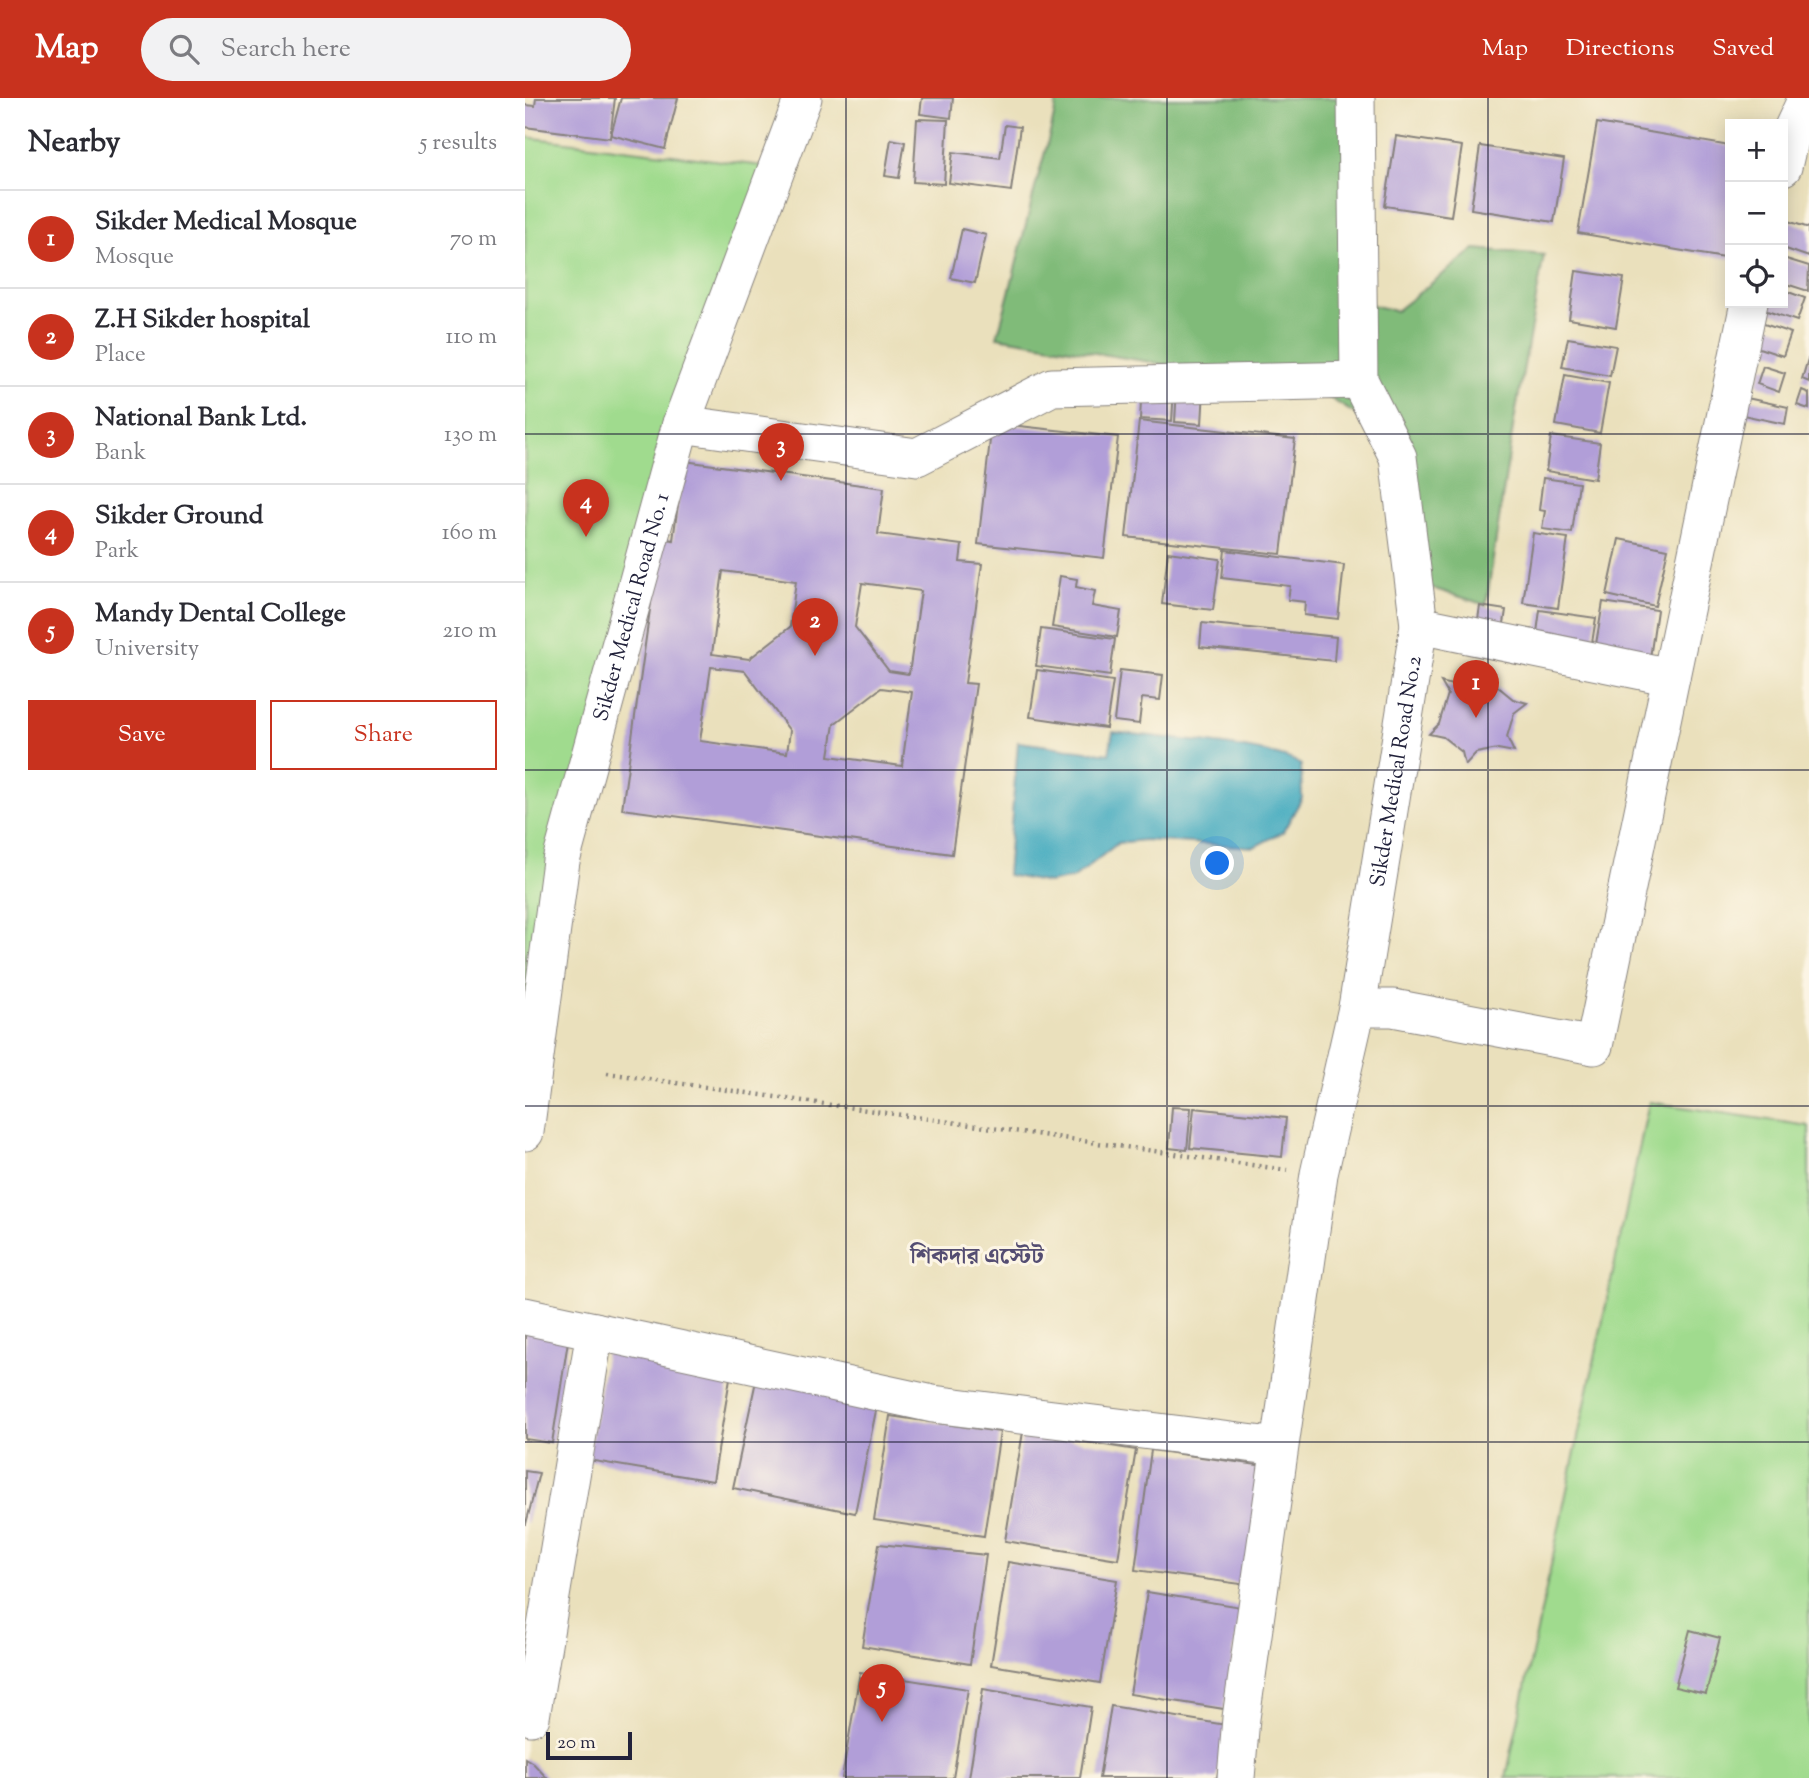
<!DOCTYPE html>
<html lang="en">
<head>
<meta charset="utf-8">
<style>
	:root { --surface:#fff; --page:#f2f2f3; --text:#2b2b33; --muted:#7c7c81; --line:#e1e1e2; --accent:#c8321e }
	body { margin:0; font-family:"Sorts Mill Goudy","Noto Serif Bengali",serif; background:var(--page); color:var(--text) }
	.controls { position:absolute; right:21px; top:21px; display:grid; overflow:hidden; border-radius:0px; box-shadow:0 4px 18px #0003 }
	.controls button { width:63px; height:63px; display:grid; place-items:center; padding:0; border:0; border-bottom:2px solid var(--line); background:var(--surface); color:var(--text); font:35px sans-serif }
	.scale { position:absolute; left:21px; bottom:18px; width:86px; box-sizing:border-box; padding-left:7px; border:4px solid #22223b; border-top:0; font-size:19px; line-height:24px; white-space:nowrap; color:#22223b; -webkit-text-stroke:5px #fcf5e5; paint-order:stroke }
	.you { position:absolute; left:693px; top:766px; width:24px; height:24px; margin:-18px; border:5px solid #fff; border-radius:50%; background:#1a73e8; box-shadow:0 0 0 10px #1a73e833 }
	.badge { display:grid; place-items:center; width:46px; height:46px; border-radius:50%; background:var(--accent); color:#fff; font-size:23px; font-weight:700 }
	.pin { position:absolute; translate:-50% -58px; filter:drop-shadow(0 2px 4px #0008) }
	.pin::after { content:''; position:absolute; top:37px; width:24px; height:21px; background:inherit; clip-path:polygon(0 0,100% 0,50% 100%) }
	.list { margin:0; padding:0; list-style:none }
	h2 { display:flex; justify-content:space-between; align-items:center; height:91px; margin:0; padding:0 28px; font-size:30px }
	h2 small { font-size:23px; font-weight:400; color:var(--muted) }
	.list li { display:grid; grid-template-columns:46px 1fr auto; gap:21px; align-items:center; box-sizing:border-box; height:98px; padding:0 28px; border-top:2px solid var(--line) }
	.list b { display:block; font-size:26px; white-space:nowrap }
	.list p { margin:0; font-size:23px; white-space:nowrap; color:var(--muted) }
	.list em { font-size:23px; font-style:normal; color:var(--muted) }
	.actions { display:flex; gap:14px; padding:21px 28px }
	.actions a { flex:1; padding:16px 0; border:2px solid var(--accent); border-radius:0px; text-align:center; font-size:24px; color:var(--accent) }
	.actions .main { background:var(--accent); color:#fff }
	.icon { flex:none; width:38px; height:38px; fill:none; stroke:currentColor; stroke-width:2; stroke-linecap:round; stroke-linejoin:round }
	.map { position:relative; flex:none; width:1284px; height:1680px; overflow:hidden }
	header { display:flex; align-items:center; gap:42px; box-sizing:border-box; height:98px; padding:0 35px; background:var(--accent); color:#fff }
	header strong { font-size:33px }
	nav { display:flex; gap:38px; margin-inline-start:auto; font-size:24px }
	.search { width:490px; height:63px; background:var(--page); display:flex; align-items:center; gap:18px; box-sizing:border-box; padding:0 24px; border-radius:38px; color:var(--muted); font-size:26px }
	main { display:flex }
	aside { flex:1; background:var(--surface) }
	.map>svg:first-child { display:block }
	.green { fill:#a0db8e; stroke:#617e64; stroke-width:2 }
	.forest { fill:#80bb79; stroke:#516e5a; stroke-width:2 }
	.water { fill:#3ea8be; stroke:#30657c; stroke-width:2 }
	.building { fill:#b19ed8; fill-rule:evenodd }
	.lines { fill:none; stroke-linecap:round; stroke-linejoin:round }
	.minor-casing { stroke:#86817c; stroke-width:39 }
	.path { stroke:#86817c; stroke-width:4.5; stroke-dasharray:2 5; stroke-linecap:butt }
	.minor { stroke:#fff; stroke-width:37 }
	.grid { fill:none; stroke:#22223b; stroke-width:2; stroke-opacity:0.55 }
	.labels { text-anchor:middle; stroke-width:6; stroke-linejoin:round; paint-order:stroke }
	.street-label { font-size:21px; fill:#22223b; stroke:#fcf5e5 }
	.neighbourhood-label { font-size:23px; font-weight:bold; fill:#544d72; stroke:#fcf5e5 }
</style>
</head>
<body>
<header>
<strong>Map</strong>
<div class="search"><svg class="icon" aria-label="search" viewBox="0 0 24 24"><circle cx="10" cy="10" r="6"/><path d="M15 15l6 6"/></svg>Search here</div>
<nav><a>Map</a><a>Directions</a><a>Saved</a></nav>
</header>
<main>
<aside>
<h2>Nearby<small>5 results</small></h2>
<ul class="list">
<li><span class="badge">1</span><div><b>Sikder Medical Mosque</b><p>Mosque</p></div><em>70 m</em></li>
<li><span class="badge">2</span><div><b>Z.H Sikder hospital</b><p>Place</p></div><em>110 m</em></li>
<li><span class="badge">3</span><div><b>National Bank Ltd.</b><p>Bank</p></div><em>130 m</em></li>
<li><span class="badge">4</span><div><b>Sikder Ground</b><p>Park</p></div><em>160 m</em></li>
<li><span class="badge">5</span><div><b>Mandy Dental College</b><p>University</p></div><em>210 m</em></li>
</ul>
<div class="actions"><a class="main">Save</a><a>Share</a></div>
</aside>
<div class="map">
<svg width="1284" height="1680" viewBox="0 0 1284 1680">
	<rect width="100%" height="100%" fill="#fcf5e5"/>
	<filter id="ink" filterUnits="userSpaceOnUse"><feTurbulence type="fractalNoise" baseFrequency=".0143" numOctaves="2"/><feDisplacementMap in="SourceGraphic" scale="14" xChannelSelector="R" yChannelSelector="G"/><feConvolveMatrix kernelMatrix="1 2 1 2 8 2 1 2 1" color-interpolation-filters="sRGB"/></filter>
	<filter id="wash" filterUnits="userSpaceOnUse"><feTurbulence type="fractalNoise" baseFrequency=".00686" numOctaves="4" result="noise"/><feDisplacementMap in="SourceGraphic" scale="28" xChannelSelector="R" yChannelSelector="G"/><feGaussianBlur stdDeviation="1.57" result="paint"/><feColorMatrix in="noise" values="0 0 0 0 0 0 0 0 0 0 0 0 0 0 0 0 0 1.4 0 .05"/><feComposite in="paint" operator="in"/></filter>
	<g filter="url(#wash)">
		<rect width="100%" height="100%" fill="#eae0bc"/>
		<!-- green -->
		<g class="green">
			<path d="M0,39L238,68L0,951Z"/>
			<path d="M1124,1004L1284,1028V1680H981Z"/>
		</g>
		<!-- forest -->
		<path class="forest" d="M532,0H829L821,201L871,213L950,151L1019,157L988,329L961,507L897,487L883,336L850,328L790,291L472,239C486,191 497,142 509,94C517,62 528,32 532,0Z"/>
		<!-- water -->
		<path class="water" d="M588,634C621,638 757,649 776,667L777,700L758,734L729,749L619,742L593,745L549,780L523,785L482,777L493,644L584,656Z"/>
		<g id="blocks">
			<!-- building -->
			<g class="building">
				<path d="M11,0H90L85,40L0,29V7L10,8Z"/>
				<path d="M96,0H153L140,51L86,37Z"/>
				<path d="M397,0H428L426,20L395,16Z"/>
				<path d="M392,21L423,22L419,86L388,84Z"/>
				<path d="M1072,25L1205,48V161L1053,135Z"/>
				<path d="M480,27L495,29L486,93L424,85L428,54L475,60Z"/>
				<path d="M871,38L937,48L926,118L860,108Z"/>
				<path d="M366,41L380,44L374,80L360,78Z"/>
				<path d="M955,48L1039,61L1029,124L946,111Z"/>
				<path d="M1263,123L1284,130V159L1258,150V139Z"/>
				<path d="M437,131L461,137L450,185L426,180Z"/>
				<path d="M1258,160L1284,168L1283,193L1258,185Z"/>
				<path d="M1051,173L1099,180L1091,229L1044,221Z"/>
				<path d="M1258,192L1280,200L1272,223L1239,212L1241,205H1258Z"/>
				<path d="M1233,224L1266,235L1258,258L1225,247Z"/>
				<path d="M1043,240L1091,248L1085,278L1037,269Z"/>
				<path d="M1283,261H1284V284L1277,281Z"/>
				<path d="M1238,268L1260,275L1254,294L1232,286Z"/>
				<path d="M1040,277L1084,285L1075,335L1031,327Z"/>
				<path d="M617,288L649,290L647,323L615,321Z"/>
				<path d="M652,290L679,291L677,326L650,324Z"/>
				<path d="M1277,292L1284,295V311L1272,307Z"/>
				<path d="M1222,300L1263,309L1260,326L1218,317Z"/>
				<path d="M614,323L770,341L756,456L601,439Z"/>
				<path d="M467,325L593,339L579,460L453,446Z"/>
				<path d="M1026,338L1075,345L1070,381L1021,373Z"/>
				<path d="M159,363L359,390L353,436L437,447L435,464L457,466L440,585L451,586L427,756L97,711L135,440L148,442ZM198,473L271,483L265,529L224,561L187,556ZM337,485L396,493L384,576L364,573L330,529ZM186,569L220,573L265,633L262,655L175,643ZM356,590L387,594L377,668L304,658L309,626Z"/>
				<path d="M1018,380L1054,385L1047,435L1017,431L1020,413L1014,412Z"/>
				<path d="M1008,435L1043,440L1033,510L998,505Z"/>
				<path d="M1094,441L1143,451L1130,508L1082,497Z"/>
				<path d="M700,452L819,467L813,521L779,517L780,504L763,502L765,488L697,480Z"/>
				<path d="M643,454L695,461L688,512L637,506Z"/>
				<path d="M535,478L552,481L551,489L570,493L567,508L596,513L592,539L527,529Z"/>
				<path d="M1078,504L1132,512L1125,560L1070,552Z"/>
				<path d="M955,508L981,512L977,539L951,535Z"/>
				<path d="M1015,512L1071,520L1066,551L1011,542Z"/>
				<path d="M677,525L811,539L809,563L675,549Z"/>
				<path d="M516,531L590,541L585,578L511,568Z"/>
				<path d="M965,570L966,583L988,601L1002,605L989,615L982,639L989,654L973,651L951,655L940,667L937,654L918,639L904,636L914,626L923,596L916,584L931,588L954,582Z"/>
				<path d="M512,572L588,583L581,630L505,619Z"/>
				<path d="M595,572L638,577L635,602L617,600L614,626L589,623Z"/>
				<path d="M647,1009L666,1010L662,1052L644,1050Z"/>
				<path d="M669,1010L761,1020L757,1059L665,1050Z"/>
				<path d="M0,1229L44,1237L27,1345L0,1341Z"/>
				<path d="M81,1254L206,1274L188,1383L63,1362Z"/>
				<path d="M232,1278L353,1303L330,1415L208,1390Z"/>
				<path d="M365,1318L475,1334L459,1438L349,1422Z"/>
				<path d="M498,1334L611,1352L593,1461L480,1443Z"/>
				<path d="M626,1352L740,1368L723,1487L610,1472Z"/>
				<path d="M0,1373L14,1375L1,1426H0Z"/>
				<path d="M354,1446L461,1457L445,1566L337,1548Z"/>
				<path d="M483,1464L592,1482L575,1585L466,1567Z"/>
				<path d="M622,1494L716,1509L699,1611L605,1596Z"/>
				<path d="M1165,1532L1195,1540L1181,1596L1150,1589Z"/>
				<path d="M335,1574L443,1591L428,1680H317Z"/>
				<path d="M458,1591L566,1609L555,1680H444Z"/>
				<path d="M586,1608L701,1627L692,1680H574Z"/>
				<path d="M0,1660L8,1665L22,1680H0Z"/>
			</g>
		</g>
	</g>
	<g filter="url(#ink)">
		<use href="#blocks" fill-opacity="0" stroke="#86817c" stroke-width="2"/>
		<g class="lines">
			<defs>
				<g id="minor">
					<path d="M1258,69L1266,34L1282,0"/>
					<path d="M156,326L392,359L527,289L834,282"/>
					<path d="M1146,579L1224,205"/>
					<path d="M832,910H868L1069,948L1146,579L894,527"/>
					<path id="s1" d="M0,1034L36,763L156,326L278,0"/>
					<path d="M0,1218L408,1306L754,1349"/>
					<path d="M6,1619L70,1233"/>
					<path id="s2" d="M711,1680L716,1620L794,1076L832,910L894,527L873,359L834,282L831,0"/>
				</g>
			</defs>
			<!-- minor casing -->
			<use href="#minor" class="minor-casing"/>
			<!-- path -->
			<path class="path" d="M82,975L762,1072"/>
			<!-- minor -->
			<use href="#minor" class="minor"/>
		</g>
	</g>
	<!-- grid -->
	<path class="grid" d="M321,0V1680M642,0V1680M963,0V1680M0,336H1284M0,672H1284M0,1008H1284M0,1344H1284"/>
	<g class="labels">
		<!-- street labels -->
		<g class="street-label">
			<text dy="7" stroke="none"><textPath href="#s1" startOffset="537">Sikder Medical Road No. 1</textPath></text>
			<text dy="7" stroke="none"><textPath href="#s2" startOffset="1020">Sikder Medical Road No.2</textPath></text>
		</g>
		<!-- neighbourhood labels -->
		<g class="neighbourhood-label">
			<text x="452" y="1165">শিকদার এস্টেট</text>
		</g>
	</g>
</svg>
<div class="controls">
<button>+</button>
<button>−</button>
<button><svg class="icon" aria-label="locate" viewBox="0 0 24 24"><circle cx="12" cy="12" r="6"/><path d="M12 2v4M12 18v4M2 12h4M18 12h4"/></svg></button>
</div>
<div class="scale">20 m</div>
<div class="you"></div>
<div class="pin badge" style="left:951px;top:620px">1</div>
<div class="pin badge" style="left:290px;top:558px">2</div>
<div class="pin badge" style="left:256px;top:383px">3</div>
<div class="pin badge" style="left:61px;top:439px">4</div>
<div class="pin badge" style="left:357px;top:1624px">5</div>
</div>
</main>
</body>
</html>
